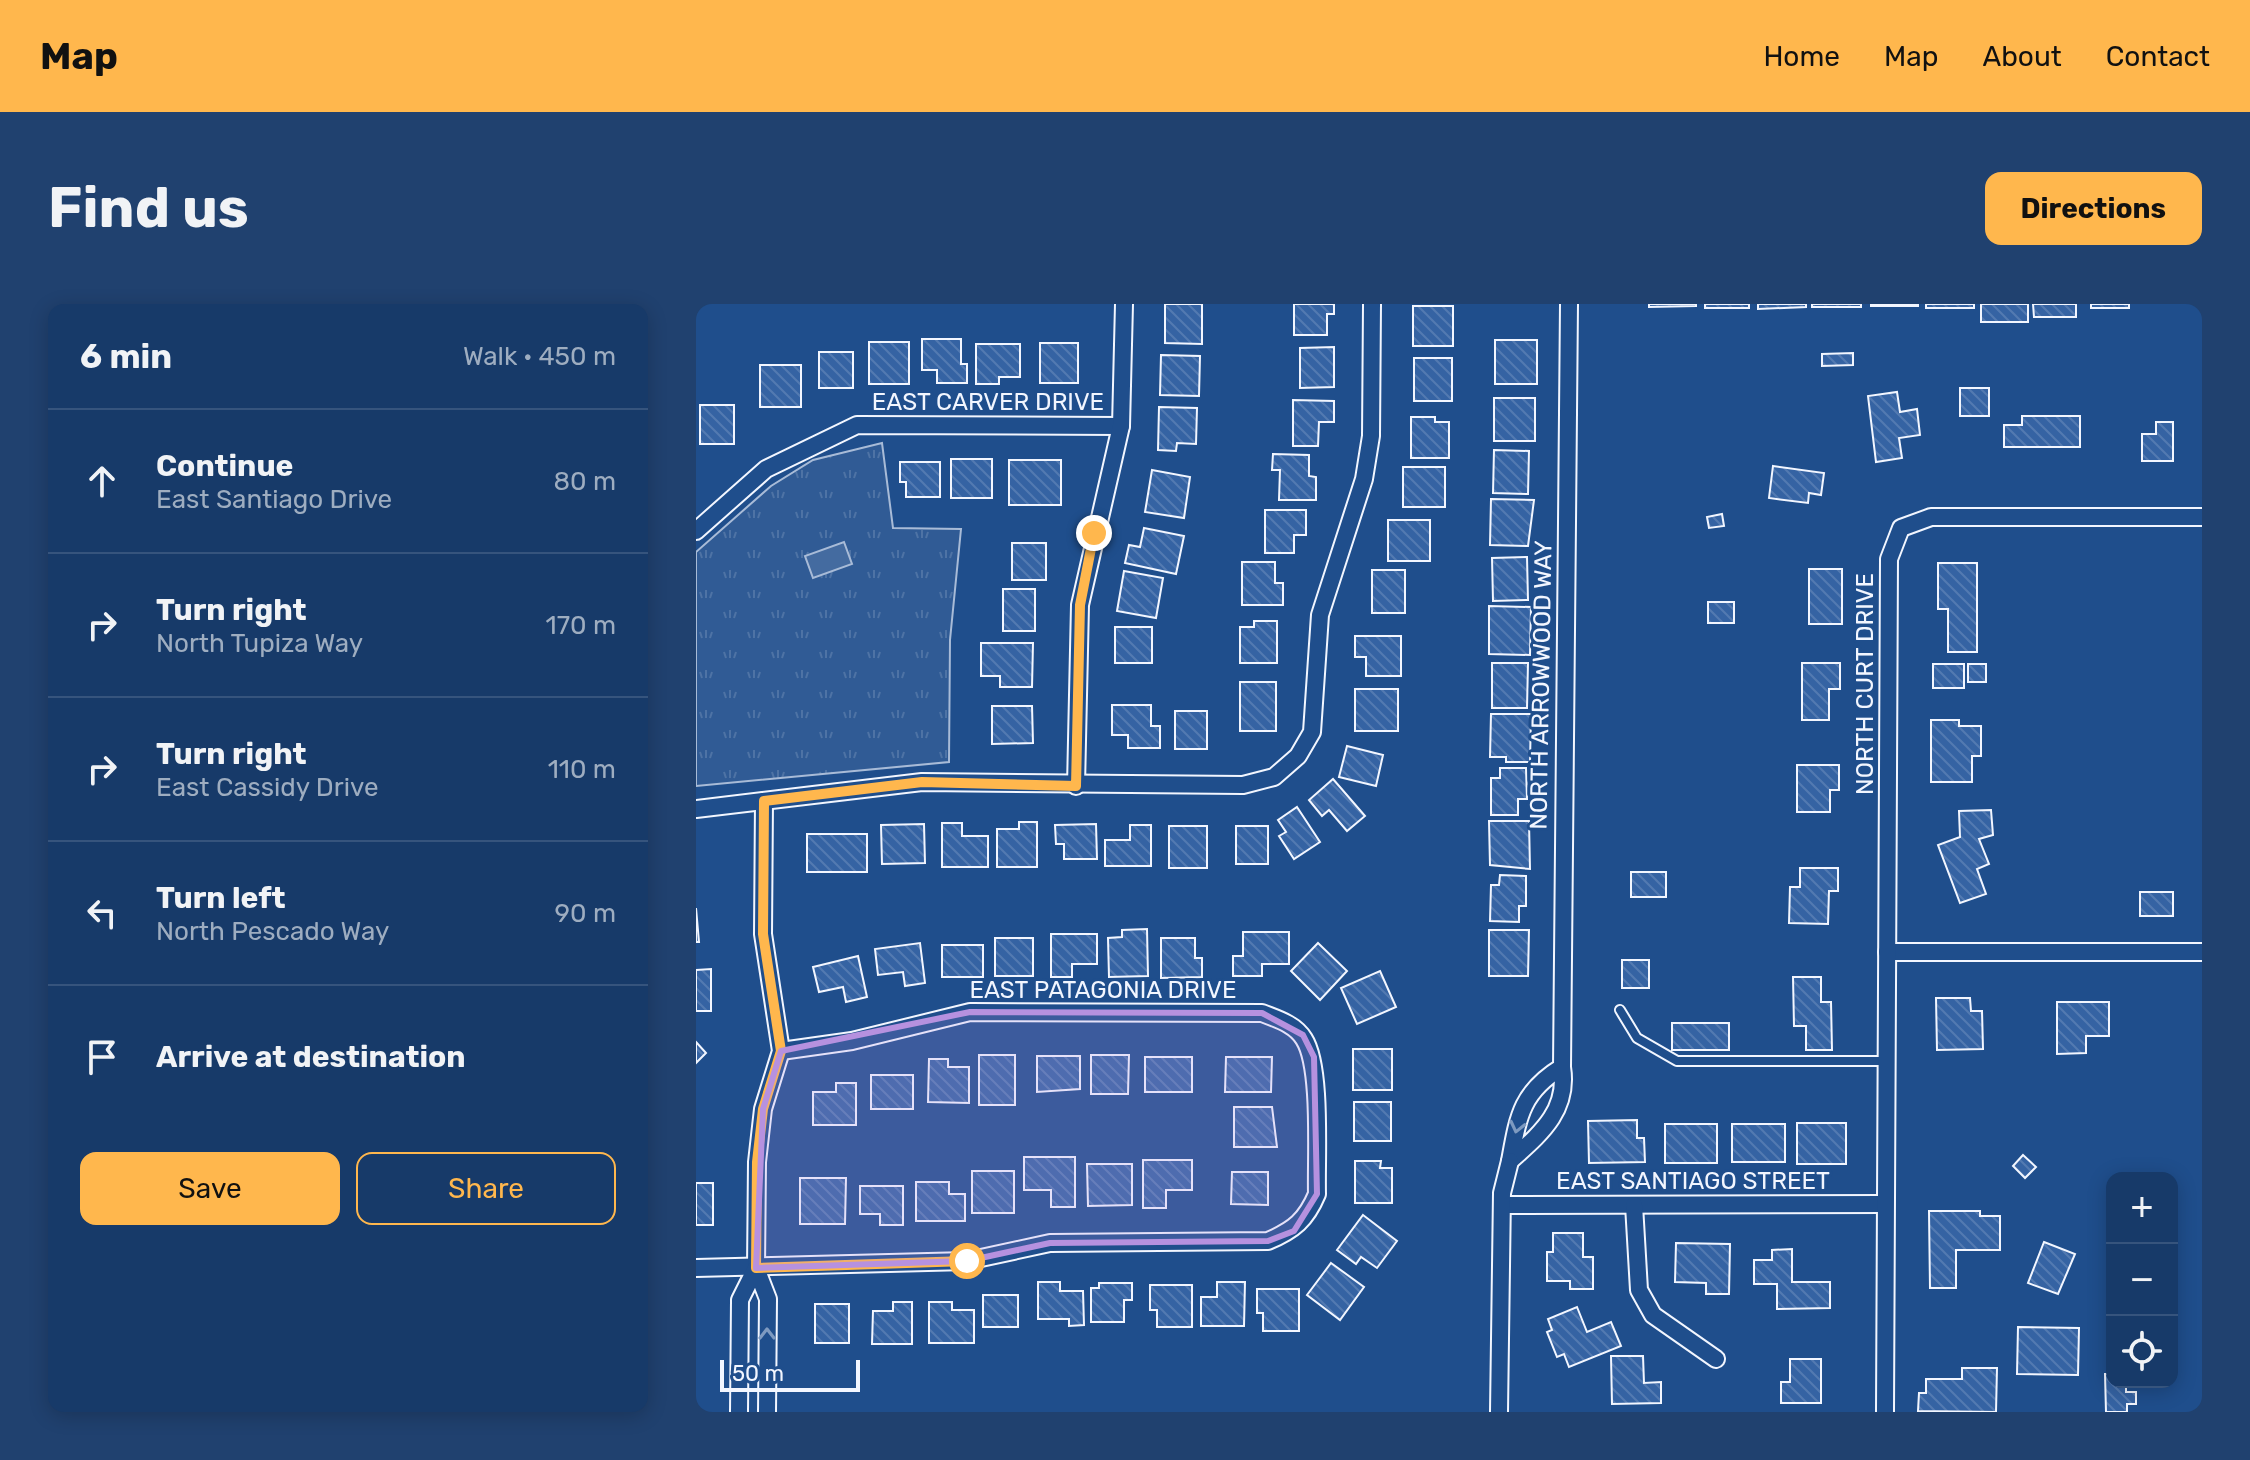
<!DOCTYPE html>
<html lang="en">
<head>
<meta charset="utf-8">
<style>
	:root { --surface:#173a69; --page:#20416f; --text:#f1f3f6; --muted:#9eadc0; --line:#36547d; --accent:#ffb74d }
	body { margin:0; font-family:Rubik,sans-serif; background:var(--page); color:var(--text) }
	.controls { position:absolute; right:24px; bottom:24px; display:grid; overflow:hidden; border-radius:16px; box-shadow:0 4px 20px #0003 }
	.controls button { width:72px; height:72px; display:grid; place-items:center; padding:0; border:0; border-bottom:2px solid var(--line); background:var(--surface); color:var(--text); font:40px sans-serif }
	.scale { position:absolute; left:24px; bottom:20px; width:140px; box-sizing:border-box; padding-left:8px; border:4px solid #f2f6ff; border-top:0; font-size:22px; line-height:28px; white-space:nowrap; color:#f2f6ff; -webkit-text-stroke:6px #1f4e8c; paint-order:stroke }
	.stop { position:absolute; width:24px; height:24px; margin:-18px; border:6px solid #ffb74d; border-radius:50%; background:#fff }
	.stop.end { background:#ffb74d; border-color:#fff; box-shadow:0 2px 8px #0008 }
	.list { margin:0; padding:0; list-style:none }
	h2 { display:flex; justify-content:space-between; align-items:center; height:104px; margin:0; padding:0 32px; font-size:34px }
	h2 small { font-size:26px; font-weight:400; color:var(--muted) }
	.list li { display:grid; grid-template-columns:52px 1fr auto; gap:24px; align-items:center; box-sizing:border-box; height:144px; padding:0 32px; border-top:2px solid var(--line) }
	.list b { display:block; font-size:30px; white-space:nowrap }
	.list p { margin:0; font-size:26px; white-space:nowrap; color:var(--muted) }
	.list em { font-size:26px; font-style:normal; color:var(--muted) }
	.actions { display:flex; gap:16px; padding:24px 32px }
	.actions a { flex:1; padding:18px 0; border:2px solid var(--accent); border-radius:16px; text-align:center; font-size:28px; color:var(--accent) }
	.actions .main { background:var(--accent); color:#111 }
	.icon { flex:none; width:44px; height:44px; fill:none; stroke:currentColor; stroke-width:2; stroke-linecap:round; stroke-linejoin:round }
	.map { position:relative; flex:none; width:1506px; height:1108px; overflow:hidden; border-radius:16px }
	header { display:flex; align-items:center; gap:48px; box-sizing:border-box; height:112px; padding:0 40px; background:var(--accent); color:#111 }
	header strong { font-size:38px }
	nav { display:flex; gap:44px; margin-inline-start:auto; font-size:28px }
	.intro { display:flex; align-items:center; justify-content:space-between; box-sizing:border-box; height:192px; padding:0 48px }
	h1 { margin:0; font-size:56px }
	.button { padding:20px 36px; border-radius:16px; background:var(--accent); color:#111; font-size:28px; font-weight:700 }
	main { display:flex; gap:48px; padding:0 48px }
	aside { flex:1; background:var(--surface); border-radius:16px; box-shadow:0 4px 20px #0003 }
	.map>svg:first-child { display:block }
	.park { fill:url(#park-tufts); stroke:#a8bbd7; stroke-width:2 }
	.water { fill:#446ba0; stroke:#a8bbd7; stroke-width:2 }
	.building { fill:url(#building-back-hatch); stroke:#f2f6ff; stroke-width:2 }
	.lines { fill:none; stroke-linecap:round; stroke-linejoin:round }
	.service-casing { stroke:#f2f6ff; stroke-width:12 }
	.minor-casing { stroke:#f2f6ff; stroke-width:20 }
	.service { stroke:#1f4e8c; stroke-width:8 }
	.minor { stroke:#1f4e8c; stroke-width:16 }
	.oneway { stroke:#7e9ac0 }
	.route { stroke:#ffb74d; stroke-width:10 }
	.marked { fill:#b691df; fill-opacity:0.2; stroke:#b691df; stroke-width:6; stroke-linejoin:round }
	.labels { text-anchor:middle; stroke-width:6; stroke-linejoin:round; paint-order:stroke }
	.street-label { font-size:24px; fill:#f2f6ff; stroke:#1f4e8c }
</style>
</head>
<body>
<header>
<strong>Map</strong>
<nav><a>Home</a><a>Map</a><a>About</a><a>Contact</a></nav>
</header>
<div class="intro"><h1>Find us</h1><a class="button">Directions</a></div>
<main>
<aside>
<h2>6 min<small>Walk · 450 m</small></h2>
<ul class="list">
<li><svg class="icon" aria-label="ahead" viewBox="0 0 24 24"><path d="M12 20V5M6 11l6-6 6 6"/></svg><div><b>Continue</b><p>East Santiago Drive</p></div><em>80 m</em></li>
<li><svg class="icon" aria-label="right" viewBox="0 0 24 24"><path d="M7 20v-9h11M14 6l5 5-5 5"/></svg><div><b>Turn right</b><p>North Tupiza Way</p></div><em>170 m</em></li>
<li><svg class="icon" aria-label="right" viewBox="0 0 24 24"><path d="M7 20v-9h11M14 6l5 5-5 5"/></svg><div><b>Turn right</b><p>East Cassidy Drive</p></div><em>110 m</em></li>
<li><svg class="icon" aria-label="left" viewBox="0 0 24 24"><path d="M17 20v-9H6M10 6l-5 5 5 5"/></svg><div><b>Turn left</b><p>North Pescado Way</p></div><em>90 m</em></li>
<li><svg class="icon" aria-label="arrive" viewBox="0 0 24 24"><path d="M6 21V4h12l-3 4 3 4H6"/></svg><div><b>Arrive at destination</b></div></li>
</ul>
<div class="actions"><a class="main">Save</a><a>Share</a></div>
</aside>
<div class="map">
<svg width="1506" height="1108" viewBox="0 0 1506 1108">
	<defs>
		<pattern id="park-tufts" width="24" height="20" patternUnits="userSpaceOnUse" patternTransform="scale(2)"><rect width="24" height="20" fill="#305b95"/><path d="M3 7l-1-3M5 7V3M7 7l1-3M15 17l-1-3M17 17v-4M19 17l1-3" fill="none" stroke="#4e73a5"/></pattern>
		<pattern id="building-back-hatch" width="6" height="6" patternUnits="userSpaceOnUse" patternTransform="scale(2)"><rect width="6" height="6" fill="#3563a3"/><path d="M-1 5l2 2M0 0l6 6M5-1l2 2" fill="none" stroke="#537ab1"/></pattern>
	</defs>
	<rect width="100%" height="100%" fill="#1f4e8c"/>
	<!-- park -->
	<path class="park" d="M186,139L197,224L265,225L254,336L253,458L0,482V248L75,182L117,156Z"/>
	<!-- water -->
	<path class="water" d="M148,238L156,260L117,274L109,252Z"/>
	<!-- building -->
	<g class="building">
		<path d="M469,0H506V40L469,39Z"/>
		<path d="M598,0H638V10H631V31H598Z"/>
		<path d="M953,0H1000V2L953,3Z"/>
		<rect x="1009" y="0" width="44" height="4"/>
		<path d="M1062,0H1110V3L1062,5Z"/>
		<rect x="1116" y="0" width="49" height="3"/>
		<rect x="1175" y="0" width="47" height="2"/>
		<rect x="1230" y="0" width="48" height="4"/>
		<rect x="1285" y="0" width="47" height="18"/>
		<path d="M1337,0H1380V13H1338Z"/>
		<rect x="1395" y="0" width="38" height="4"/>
		<rect x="717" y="2" width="40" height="40"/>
		<path d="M226,35H265V60H271V79H241V66H226Z"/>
		<rect x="799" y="36" width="42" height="44"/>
		<rect x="173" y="38" width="40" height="42"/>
		<rect x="344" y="39" width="38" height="40"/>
		<path d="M280,40H324V73H303V80H280Z"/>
		<path d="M638,43V83L604,84V44Z"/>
		<rect x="123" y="48" width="34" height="36"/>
		<path d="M1157,49V61L1126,62V50Z"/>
		<path d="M465,51L504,52L503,92L464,91Z"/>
		<rect x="718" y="54" width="38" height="43"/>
		<rect x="64" y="61" width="41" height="42"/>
		<rect x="1264" y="84" width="29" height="28"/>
		<path d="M1201,88L1204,108L1221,105L1224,131L1203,134L1206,154L1180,158L1172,92Z"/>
		<rect x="798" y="94" width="41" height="43"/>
		<path d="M597,96L638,97V118H623L622,142H597Z"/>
		<rect x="4" y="101" width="34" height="39"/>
		<path d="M463,103L501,104L500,140L481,139L480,147L462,146Z"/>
		<path d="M1326,112H1384V143H1308V121H1326Z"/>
		<path d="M715,113H739V118H753V154H715Z"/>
		<path d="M1460,118H1477V157H1446V130H1460Z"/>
		<path d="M798,146L833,147L832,190L797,189Z"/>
		<path d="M577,150L613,151V172L620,173V196H583L584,166H576Z"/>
		<rect x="255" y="155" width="41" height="39"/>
		<rect x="313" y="156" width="52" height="45"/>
		<path d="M204,158H244V193H210V178H204Z"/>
		<path d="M1077,162L1128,169L1125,191L1113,189L1112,199L1073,194Z"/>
		<rect x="707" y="163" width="42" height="40"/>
		<path d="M456,166L494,173L488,214L449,208Z"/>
		<path d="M795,195L838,196L832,242L794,241Z"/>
		<path d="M569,206H610V231H598V249H569Z"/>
		<path d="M1026,210L1028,222L1013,224L1011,213Z"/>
		<rect x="692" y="216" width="42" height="41"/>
		<path d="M448,224L488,232L480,270L429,259L433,241L444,243Z"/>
		<rect x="316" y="239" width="34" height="37"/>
		<path d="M831,253L832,296L797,297L796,254Z"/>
		<path d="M546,258H579V279H587V301H546Z"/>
		<path d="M1242,259H1281V348H1252V305H1242Z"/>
		<rect x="1113" y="265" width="33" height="55"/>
		<rect x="676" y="266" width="33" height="43"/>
		<path d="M428,267L467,274L460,314L421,307Z"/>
		<rect x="307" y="285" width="32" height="42"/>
		<rect x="1012" y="298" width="26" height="21"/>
		<path d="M793,302L835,303L834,351L793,350Z"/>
		<path d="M558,317H581V359H544V323H558Z"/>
		<rect x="419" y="323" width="37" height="36"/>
		<path d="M659,332H705V372H670V353H659Z"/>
		<path d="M285,339H337L336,383H304V372H285Z"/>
		<path d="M796,359H832L831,404H796Z"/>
		<path d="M1106,359H1144V385H1133V416H1106Z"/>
		<rect x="1237" y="360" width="31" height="24"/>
		<rect x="1272" y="360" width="18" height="18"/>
		<rect x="544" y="378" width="36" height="49"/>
		<rect x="659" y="385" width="43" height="42"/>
		<path d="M416,401H455V422H464V444H432V431H416Z"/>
		<path d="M296,402H336L337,439L296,440Z"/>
		<rect x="479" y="407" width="32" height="38"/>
		<path d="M795,410H835L834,458H810V453H794Z"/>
		<path d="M1235,416H1263V422H1285V452H1276V478H1235Z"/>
		<path d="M651,442L687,451L680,482L643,473Z"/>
		<path d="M1101,461H1143V486H1134V508H1101Z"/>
		<path d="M804,464H830L831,495H822V511H795V474H804Z"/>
		<path d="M637,475L669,512L651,527L633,506L626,512L613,496Z"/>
		<path d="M601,503L624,538L598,555L583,532L590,528L582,516Z"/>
		<path d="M1295,506L1297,531L1283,535L1293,560L1281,565L1290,590L1264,599L1242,541L1264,533L1263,507Z"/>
		<path d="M793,517H833L834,565L794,561Z"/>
		<path d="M323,518H341V563H301V525H323Z"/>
		<path d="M246,519H266V532H292V563H246Z"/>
		<path d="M228,520L229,559L186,560L185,521Z"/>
		<path d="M400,520L401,555H368V540H360L359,521Z"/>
		<path d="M434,521H455V562H409V536H434Z"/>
		<rect x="473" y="522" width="38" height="42"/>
		<rect x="540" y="522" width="32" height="38"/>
		<rect x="111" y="530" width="60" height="38"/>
		<path d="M1104,564H1142V587H1133L1132,620L1093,619L1094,583H1104Z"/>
		<rect x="935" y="568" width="35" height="25"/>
		<path d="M804,571L830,572V602H823V618L794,617L795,581H803Z"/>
		<rect x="1444" y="588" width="33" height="24"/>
		<path d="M0,604L3,638H0Z"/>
		<path d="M451,625L452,672L413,673L412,634L426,633V626Z"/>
		<path d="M793,626H833L832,672H793Z"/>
		<path d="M547,628H593V660H566V672H537V652H547Z"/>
		<path d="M355,630H401V660H376V673H355Z"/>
		<rect x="299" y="634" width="38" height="38"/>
		<path d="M465,634H499V654H506V673L465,674Z"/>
		<path d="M224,639L229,679L209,682L207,668L182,671L179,645Z"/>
		<path d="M622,639L651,667L624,696L595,667Z"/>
		<rect x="246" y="641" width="41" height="32"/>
		<path d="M162,652L171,693L150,698L147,683L123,688L117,663Z"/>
		<rect x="926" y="656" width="27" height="28"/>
		<path d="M15,665V707H0V666Z"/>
		<path d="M684,667L700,703L661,720L645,684Z"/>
		<path d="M1097,673H1125V698H1135L1136,746H1110V722H1098Z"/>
		<path d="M1240,694H1274L1275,707H1286L1287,745L1241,746Z"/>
		<path d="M1361,698H1413V732H1390V749L1361,750Z"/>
		<rect x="976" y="719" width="57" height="27"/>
		<path d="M0,738L10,749L0,759Z"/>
		<rect x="657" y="745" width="39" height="41"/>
		<rect x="283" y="751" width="36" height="50"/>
		<path d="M395,751H433L432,790H395Z"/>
		<path d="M341,752H384V785L341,788Z"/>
		<rect x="449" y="753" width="47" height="35"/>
		<path d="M530,753H576L575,788H529Z"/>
		<path d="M233,755H252V763H273V799L232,798Z"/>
		<rect x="175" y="771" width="42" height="34"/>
		<path d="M140,779H160V821H117V788H140Z"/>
		<rect x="658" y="798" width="37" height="39"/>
		<path d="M538,803H576L581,843H538Z"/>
		<path d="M941,816V834H948L949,858L893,859L892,817Z"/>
		<rect x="1101" y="819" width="49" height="41"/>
		<rect x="969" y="820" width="52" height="39"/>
		<rect x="1036" y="820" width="53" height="38"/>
		<path d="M1327,851L1340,863L1329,874L1317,862Z"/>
		<path d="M328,853H379V903H355V886H328Z"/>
		<path d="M447,856H496V886H470V904H447Z"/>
		<path d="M659,857H685L684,864H696V899H659Z"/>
		<path d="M391,860H436V901L392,902Z"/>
		<rect x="276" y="867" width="42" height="42"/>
		<path d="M536,868H572V901L535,900Z"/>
		<path d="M104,874H150L149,920H104Z"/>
		<path d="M220,878H253V890H269V917H220Z"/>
		<rect x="0" y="879" width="17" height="42"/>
		<path d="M164,882H207V921H184V910H164Z"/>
		<path d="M1233,907H1284V912H1304V946H1260V984H1234Z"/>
		<path d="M667,911L701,937L681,964L665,953L660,960L641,946Z"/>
		<path d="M857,929H887V953H897V985H874V977H851V948H857Z"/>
		<path d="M1348,938L1379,950L1362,990L1332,979Z"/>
		<path d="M980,939L1034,940L1033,990H1010V979L979,978Z"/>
		<path d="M1096,945V978H1134V1004L1081,1005V980H1058V956H1076V946Z"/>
		<path d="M635,959L668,983L644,1016L611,991Z"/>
		<path d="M342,978H364V987H387L388,1021L373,1022V1015H342Z"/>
		<path d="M521,978H549L548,1022H505V993H521Z"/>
		<path d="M403,979H436V996H428V1018H395V984H403Z"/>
		<path d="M454,981H496V1023H461V1006H454Z"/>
		<path d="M561,985H603V1027H567V1009H561Z"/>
		<rect x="287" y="991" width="35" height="32"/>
		<path d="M197,998H216V1040H176L177,1007H197Z"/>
		<path d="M233,998H256V1006H278V1039H233Z"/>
		<rect x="119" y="1000" width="34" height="39"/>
		<path d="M881,1003L891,1028L915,1018L925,1042L873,1063L868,1050L861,1053L851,1028L856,1026L852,1015Z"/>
		<path d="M1322,1023L1383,1024L1382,1071L1321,1070Z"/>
		<path d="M915,1052H947L948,1079L965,1078V1099L916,1100Z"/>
		<path d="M1094,1055H1125V1099H1085V1078H1094Z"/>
		<path d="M1266,1064H1301L1300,1108L1222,1107L1223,1089H1230V1075H1266Z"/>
		<path d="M1409,1070H1416V1078H1430V1088H1440V1100H1431V1108H1410Z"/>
	</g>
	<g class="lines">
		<defs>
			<path id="service" d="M924,706L941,734L981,757H1190"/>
			<g id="minor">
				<path d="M0,227L70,165L161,121L425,122"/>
				<path d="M380,482L384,301L425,122L428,0"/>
				<path d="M0,505L226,478L547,481L578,473L602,452L616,428L624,311L668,175L675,132L676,0"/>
				<path d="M1191,648H1506"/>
				<path d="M866,763C825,788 822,813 814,857C844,830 873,807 866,763L873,0"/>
				<path d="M806,901L1189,900"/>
				<path d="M938,901L943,986L957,1011L1020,1055"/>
				<path d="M0,964L271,957L354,939L572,937C598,926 610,916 621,890C620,853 626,763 608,735C599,720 581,715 566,709L274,708L156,737L85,747"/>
				<path d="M60,964L61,858L67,805L85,747L67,630L68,497"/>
				<path d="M43,1108L44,996L60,964L72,995L71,1108"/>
				<path d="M803,1108L806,889L814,857"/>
				<path d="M1189,1108L1193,255L1205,224L1235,213H1506"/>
			</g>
		</defs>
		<!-- service casing -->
		<use href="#service" class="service-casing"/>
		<!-- minor casing -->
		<use href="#minor" class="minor-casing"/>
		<!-- service -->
		<use href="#service" class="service"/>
		<!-- minor -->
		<use href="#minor" class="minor"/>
	</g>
	<!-- one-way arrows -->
	<defs><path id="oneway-chevron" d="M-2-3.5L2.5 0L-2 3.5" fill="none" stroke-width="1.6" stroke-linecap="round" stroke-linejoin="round" transform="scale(2)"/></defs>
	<g class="oneway">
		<use href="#oneway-chevron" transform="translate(821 823) rotate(103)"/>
		<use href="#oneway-chevron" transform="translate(71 1030) rotate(-90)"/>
	</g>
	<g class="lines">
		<!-- route -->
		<path class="route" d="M271,957L60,964L61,858L67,805L85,747L67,630L68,497L226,478L380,482L384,301L398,229"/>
	</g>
	<!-- marked area -->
	<path class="marked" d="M274,708L566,709L607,731L618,753L621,890L598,927L572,937L354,939L271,957L60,964L67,805L85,747Z"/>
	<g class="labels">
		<!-- street labels -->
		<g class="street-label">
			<text x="292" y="106">EAST CARVER DRIVE</text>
			<text transform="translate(1169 380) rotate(-90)" y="8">NORTH CURT DRIVE</text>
			<text transform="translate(845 381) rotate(-89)" y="8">NORTH ARROWWOOD WAY</text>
			<text x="407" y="694">EAST PATAGONIA DRIVE</text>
			<text x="997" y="885">EAST SANTIAGO STREET</text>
		</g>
	</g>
</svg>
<div class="controls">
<button>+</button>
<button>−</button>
<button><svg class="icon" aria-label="locate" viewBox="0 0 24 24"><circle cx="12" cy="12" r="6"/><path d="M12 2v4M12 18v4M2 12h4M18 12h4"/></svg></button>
</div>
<div class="scale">50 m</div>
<div class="stop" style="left:271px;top:957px"></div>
<div class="stop end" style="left:398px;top:229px"></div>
</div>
</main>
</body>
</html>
